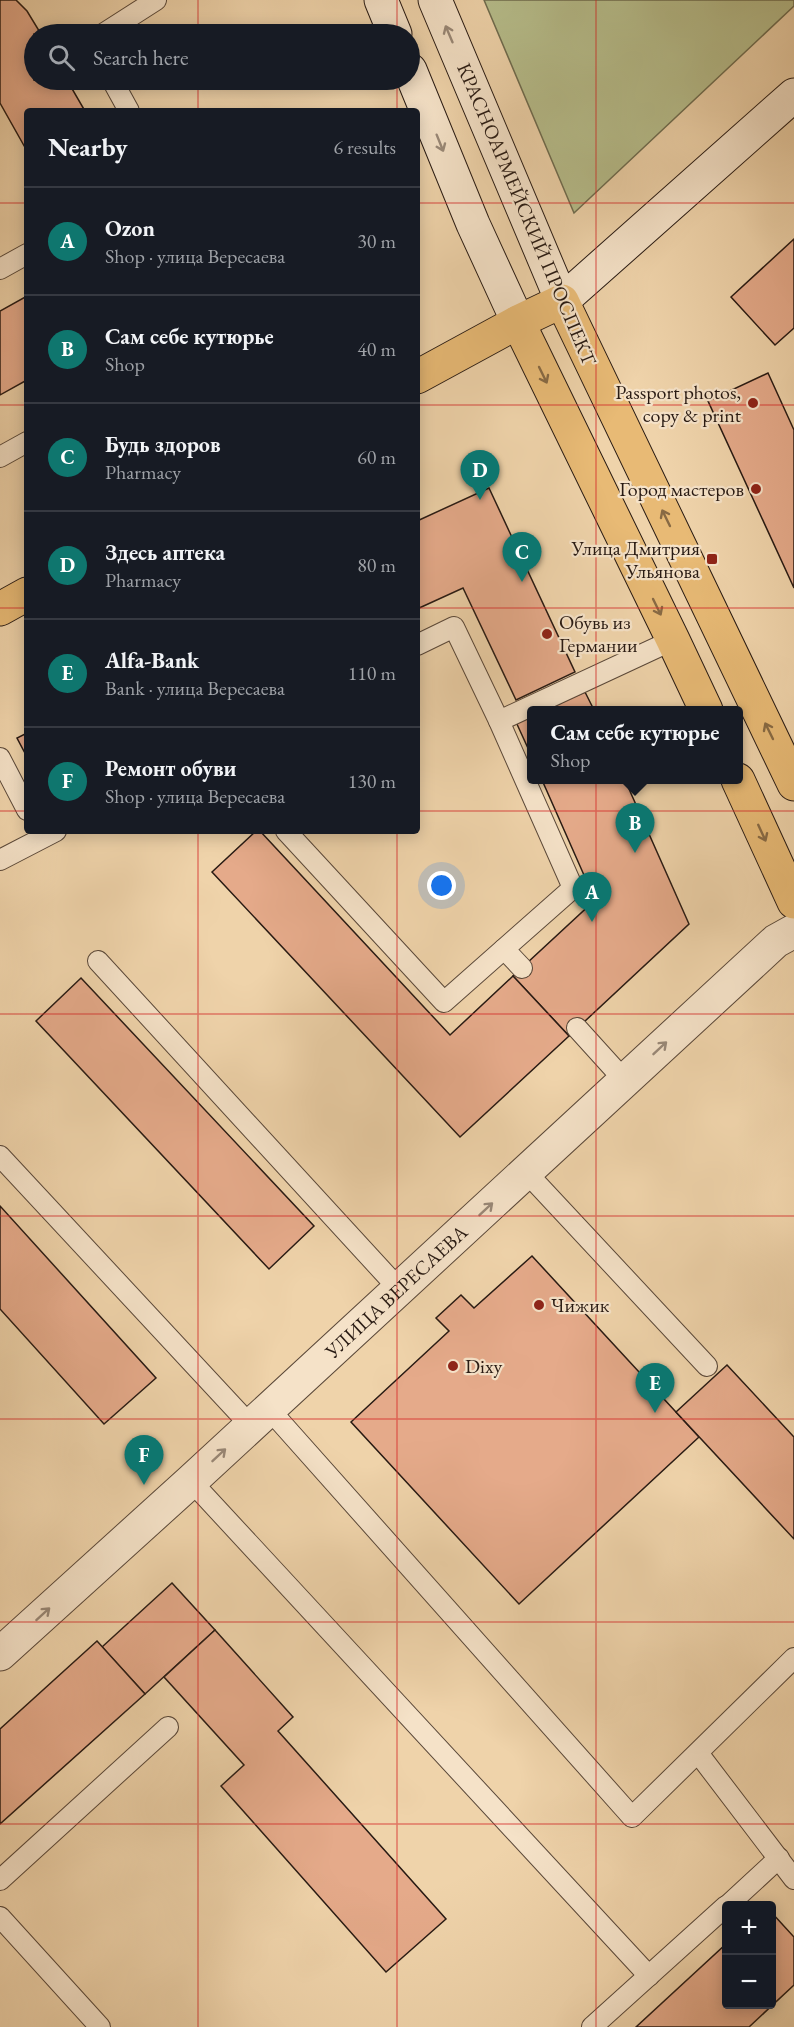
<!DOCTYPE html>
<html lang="en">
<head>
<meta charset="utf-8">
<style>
	:root { --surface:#171b24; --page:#20242c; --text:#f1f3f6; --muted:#9ea1a6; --line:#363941; --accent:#0f766e }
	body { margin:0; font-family:"EB Garamond",serif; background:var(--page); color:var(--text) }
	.controls { position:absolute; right:18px; bottom:18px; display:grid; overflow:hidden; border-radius:6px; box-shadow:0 3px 15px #0003 }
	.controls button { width:54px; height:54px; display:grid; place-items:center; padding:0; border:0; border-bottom:2px solid var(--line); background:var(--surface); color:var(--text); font:30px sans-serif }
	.you { position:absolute; left:442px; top:886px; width:21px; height:21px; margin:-15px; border:4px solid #fff; border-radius:50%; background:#1a73e8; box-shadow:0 0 0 9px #1a73e833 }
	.badge { display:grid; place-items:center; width:39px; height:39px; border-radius:50%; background:var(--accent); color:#fff; font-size:20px; font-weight:700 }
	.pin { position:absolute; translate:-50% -50px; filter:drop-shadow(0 2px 3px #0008) }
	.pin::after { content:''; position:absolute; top:32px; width:21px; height:18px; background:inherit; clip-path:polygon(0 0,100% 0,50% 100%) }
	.popup { position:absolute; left:527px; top:706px; width:216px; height:78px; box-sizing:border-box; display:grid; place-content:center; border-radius:6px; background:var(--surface); filter:drop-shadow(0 2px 4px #0005); font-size:20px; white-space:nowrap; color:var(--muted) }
	.popup b { font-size:22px; color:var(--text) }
	.popup::after { content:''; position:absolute; left:50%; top:100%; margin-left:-12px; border:12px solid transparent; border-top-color:var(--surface) }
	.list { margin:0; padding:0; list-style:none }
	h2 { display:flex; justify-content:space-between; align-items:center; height:78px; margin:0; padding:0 24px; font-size:26px }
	h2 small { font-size:20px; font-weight:400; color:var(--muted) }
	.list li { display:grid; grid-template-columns:39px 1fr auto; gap:18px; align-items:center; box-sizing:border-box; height:108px; padding:0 24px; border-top:2px solid var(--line) }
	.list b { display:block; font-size:22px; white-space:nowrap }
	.list p { margin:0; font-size:20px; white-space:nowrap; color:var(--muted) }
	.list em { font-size:20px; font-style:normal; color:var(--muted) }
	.icon { flex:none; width:33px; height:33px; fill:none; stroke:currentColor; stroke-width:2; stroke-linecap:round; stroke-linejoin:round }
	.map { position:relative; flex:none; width:794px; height:2027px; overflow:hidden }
	.search { position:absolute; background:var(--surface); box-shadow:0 3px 15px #0003; left:24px; top:24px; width:396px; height:66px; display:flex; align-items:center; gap:15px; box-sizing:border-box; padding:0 21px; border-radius:33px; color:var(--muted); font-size:22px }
	.panel { position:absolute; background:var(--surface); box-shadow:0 3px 15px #0003; left:24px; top:108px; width:396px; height:726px; border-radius:6px }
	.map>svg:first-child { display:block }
	.green { fill:#b6bd8b; stroke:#6f6c4f; stroke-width:1.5 }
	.building { fill:#e5aa8a; stroke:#281a13; stroke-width:1.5 }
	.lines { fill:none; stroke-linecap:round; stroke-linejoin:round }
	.lane-casing { stroke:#5a4839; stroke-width:22 }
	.street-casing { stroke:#5a4839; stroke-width:35 }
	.secondary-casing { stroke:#281a13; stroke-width:35 }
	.primary-casing { stroke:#281a13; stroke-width:35 }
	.lane { stroke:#f5e2c8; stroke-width:20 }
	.street { stroke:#f5e2c8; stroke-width:33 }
	.secondary { stroke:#f5e2c8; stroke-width:33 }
	.primary { stroke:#e8ba75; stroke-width:33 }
	.oneway { stroke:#987 }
	.oneway2 { stroke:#886a44 }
	.grid { fill:none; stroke:#d62828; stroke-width:1.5; stroke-opacity:0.55 }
	.poi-dot { fill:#8f2418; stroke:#f5e2c8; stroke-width:2 }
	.labels { text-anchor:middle; stroke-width:4.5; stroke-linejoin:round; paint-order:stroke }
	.street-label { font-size:20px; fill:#281a13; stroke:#f5e2c8 }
	.poi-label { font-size:20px; fill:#281a13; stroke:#f5e2c8; text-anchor:end }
</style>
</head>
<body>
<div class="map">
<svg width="794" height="2027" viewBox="0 0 794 2027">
	<rect width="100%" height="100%" fill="#efd3aa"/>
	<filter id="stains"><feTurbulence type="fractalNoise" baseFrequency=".00333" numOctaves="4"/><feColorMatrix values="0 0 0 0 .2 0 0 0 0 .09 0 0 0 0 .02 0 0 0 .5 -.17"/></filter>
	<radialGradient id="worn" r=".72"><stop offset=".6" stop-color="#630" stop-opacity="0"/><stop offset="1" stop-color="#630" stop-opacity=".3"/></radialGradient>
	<!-- green -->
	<path class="green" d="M484,0H794V6L574,213Z"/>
	<!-- building -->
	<g class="building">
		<path d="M0,0H16L27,11L41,34H34V80H67L85,111H27V151L0,103Z"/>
		<path d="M794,239V328L775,345L731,297Z"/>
		<path d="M27,296V380L0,395V311Z"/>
		<path d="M768,373L794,430V588L708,401Z"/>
		<path d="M489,488L575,672L516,700L463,588L417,609V521Z"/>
		<path d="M585,692L594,710H543Z"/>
		<path d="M532,715V757L516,722Z"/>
		<path d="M27,733V757L17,738Z"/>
		<path d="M542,780H625L689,924L569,1036L513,976L595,900Z"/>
		<path d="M256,831H260L450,1035L513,976L569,1036L460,1137L212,872Z"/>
		<path d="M81,978L314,1226L269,1269L36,1021Z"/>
		<path d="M0,1206L156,1378L104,1424L0,1309Z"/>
		<path d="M532,1256L699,1437L519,1604L351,1422L449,1331L436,1318L461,1295L474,1308Z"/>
		<path d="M727,1365L794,1437V1539L676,1412Z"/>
		<path d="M172,1583L215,1630L145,1694L102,1647Z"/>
		<path d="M215,1630L293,1717L278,1731L446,1919L386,1972L221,1786L244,1765L164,1677Z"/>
		<path d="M97,1641L145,1694L0,1824V1729Z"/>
		<path d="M772,1913L794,1937V1985L749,2027H636L726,1944V2004H772Z"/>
	</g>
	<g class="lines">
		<defs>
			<g id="lane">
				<path d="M103,34L156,0"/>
				<path d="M112,80L129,111"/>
				<path d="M0,269L27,254"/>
				<path d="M0,457L27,442"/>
				<path d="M499,721L673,640"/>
				<path d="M0,758L27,810"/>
				<path d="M286,831L444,1002L573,888L499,721L454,627L417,645"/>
				<path d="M0,860L56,831"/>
				<path d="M504,949L522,968"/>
				<path d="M98,961L399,1289"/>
				<path d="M577,1028L625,1081"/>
				<path d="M0,1156L251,1426"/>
				<path d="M526,1172L707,1366"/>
				<path d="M269,1409L632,1817L794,1658"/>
				<path d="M191,1481L649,1976"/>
				<path d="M698,1753L794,1879"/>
				<path d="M0,1880L168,1727"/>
				<path d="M727,1906L779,1858"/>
				<path d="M0,1917L100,2027"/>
				<path d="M592,2027L726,1906"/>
			</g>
			<g id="street">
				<path id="s1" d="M0,1654L191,1481L776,941L794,931"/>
			</g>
			<g id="secondary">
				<path d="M381,0L395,34"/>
				<path d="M435,0L562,301L794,95"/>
				<path d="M410,70L473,224L518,322"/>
			</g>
			<g id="primary">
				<path d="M518,322L673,640L706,710"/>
				<path d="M417,377L518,322L562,301L794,784"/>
				<path d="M0,609L27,594"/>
				<path d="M738,780L794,902"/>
			</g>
		</defs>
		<!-- lane casing -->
		<use href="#lane" class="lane-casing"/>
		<!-- street casing -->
		<use href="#street" class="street-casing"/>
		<!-- secondary casing -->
		<use href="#secondary" class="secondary-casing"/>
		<!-- primary casing -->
		<use href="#primary" class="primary-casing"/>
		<!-- lane -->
		<use href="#lane" class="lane"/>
		<!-- street -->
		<use href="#street" class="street"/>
		<!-- secondary -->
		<use href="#secondary" class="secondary"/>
		<!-- primary -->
		<use href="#primary" class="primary"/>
	</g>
	<!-- one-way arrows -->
	<defs><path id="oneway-shaft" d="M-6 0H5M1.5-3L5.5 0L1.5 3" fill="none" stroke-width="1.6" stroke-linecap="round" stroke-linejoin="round" transform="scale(1.5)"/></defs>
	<g class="oneway">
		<use href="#oneway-shaft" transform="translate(449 34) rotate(-113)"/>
		<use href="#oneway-shaft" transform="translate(440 143) rotate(68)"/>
		<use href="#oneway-shaft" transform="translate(660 1048) rotate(-43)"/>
		<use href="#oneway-shaft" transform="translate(486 1209) rotate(-43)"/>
		<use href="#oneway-shaft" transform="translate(219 1455) rotate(-43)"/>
		<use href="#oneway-shaft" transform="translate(43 1614) rotate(-42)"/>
	</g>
	<g class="oneway2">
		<use href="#oneway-shaft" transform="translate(543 375) rotate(64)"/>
		<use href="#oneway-shaft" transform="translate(666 518) rotate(-116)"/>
		<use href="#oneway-shaft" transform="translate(657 607) rotate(64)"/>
		<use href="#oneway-shaft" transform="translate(769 731) rotate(-116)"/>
		<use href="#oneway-shaft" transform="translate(762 833) rotate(65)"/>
	</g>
	<!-- grid -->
	<path class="grid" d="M198,0V34M397,0V34M596,0V2027M198,80V111M397,80V111M0,203H27M417,203H794M0,405H27M417,405H794M0,608H27M417,608H794M0,811H27M417,811H794M198,831V2027M397,831V2027M0,1014H794M0,1216H794M0,1419H794M0,1622H794M0,1824H794"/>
	<!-- markers -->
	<g class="poi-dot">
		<circle cx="753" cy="403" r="6"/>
		<circle cx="756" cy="489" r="6"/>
		<rect x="706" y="553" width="12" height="12" rx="3"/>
		<circle cx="547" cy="634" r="6"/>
		<circle cx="539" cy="1305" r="6"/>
		<circle cx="453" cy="1366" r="6"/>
	</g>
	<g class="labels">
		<!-- street labels -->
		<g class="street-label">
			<text transform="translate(527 214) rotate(67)" y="7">КРАСНОАРМЕЙСКИЙ ПРОСПЕКТ</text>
			<text dy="7" stroke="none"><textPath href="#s1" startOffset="537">УЛИЦА ВЕРЕСАЕВА</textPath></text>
		</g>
		<!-- poi labels -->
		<g class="poi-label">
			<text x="741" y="399">Passport photos,<tspan x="741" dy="23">copy &amp; print</tspan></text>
			<text x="744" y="496">Город мастеров</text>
			<text x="700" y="555">Улица Дмитрия<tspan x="700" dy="23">Ульянова</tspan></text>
			<text x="559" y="629" text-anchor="start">Обувь из<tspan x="559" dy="23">Германии</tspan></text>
			<text x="551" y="1312" text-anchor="start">Чижик</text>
			<text x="465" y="1373" text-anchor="start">Dixy</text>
		</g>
	</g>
	<rect width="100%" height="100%" filter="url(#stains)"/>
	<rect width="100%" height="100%" fill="url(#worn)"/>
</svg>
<div class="controls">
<button>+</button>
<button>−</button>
</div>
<div class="you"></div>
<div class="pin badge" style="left:592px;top:922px">A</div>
<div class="pin badge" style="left:635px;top:853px">B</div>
<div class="popup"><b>Сам себе кутюрье</b>Shop</div>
<div class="pin badge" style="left:522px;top:582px">C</div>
<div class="pin badge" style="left:480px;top:500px">D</div>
<div class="pin badge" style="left:655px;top:1413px">E</div>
<div class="pin badge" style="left:144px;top:1485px">F</div>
<div class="search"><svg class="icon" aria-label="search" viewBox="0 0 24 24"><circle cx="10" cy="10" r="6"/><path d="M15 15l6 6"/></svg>Search here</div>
<section class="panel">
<h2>Nearby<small>6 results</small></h2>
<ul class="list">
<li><span class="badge">A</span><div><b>Ozon</b><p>Shop · улица Вересаева</p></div><em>30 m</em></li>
<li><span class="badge">B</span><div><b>Сам себе кутюрье</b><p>Shop</p></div><em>40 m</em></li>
<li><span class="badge">C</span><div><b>Будь здоров</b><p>Pharmacy</p></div><em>60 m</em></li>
<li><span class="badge">D</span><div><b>Здесь аптека</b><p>Pharmacy</p></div><em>80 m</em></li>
<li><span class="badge">E</span><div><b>Alfa-Bank</b><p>Bank · улица Вересаева</p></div><em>110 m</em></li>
<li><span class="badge">F</span><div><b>Ремонт обуви</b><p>Shop · улица Вересаева</p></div><em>130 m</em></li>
</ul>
</section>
</div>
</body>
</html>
